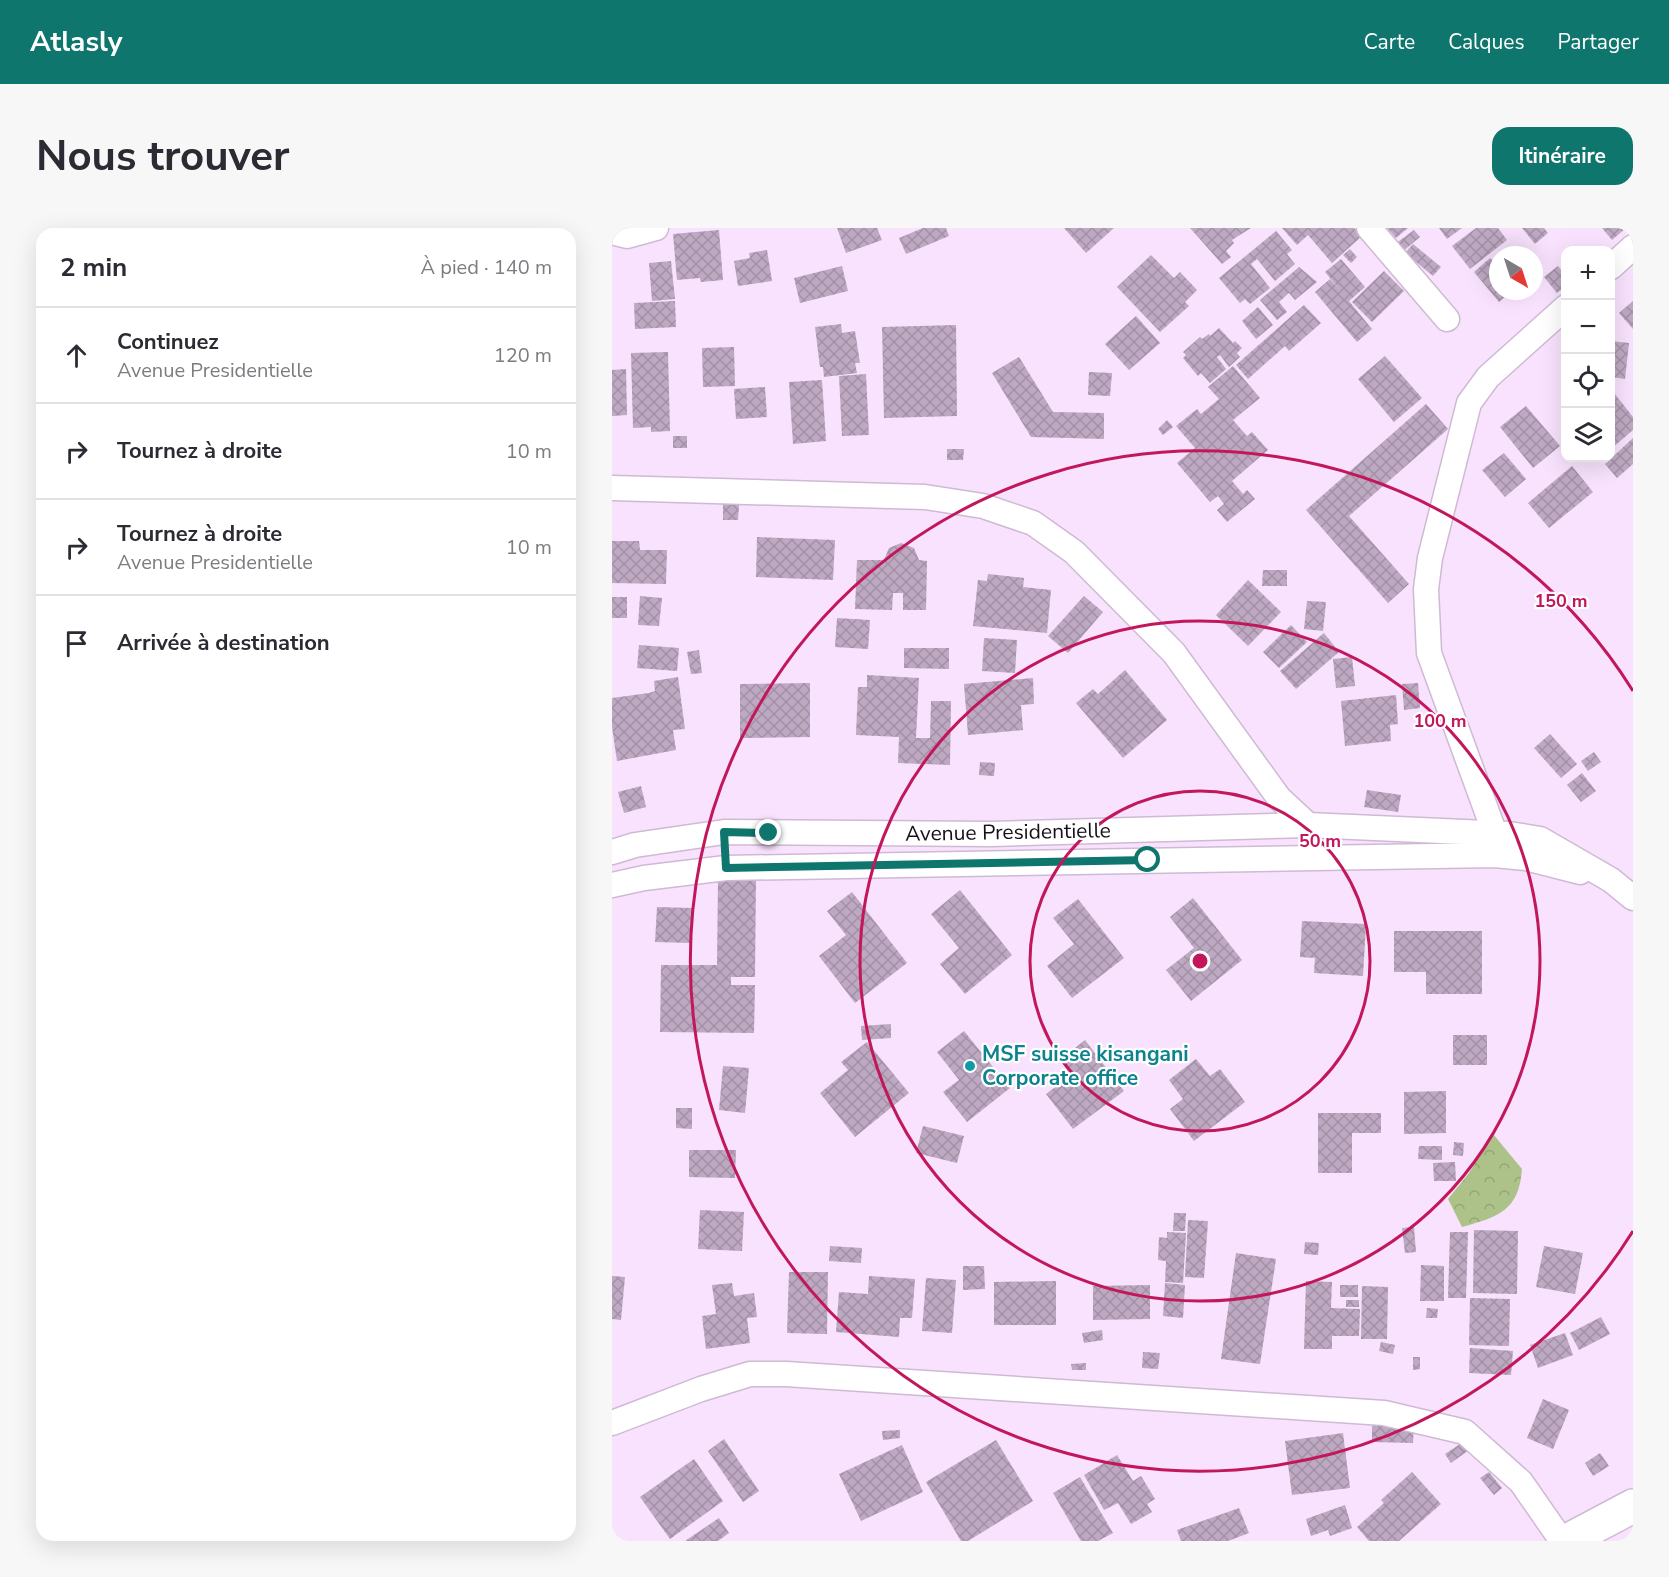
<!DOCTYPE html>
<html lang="fr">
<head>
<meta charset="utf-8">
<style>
	:root { --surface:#fff; --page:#f7f7f7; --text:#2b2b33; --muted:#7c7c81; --line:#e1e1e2; --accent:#0f766e }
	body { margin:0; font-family:"Nunito Sans",sans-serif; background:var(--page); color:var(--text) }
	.controls { position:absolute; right:18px; top:18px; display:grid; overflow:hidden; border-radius:12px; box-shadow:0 6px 24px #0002 }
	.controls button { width:54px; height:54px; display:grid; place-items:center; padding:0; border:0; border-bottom:2px solid var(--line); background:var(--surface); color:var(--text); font:30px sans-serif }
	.compass { position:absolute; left:877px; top:18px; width:54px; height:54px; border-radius:50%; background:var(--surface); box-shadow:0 6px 24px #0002; rotate:141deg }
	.stop { position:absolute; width:18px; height:18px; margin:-14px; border:4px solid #0f766e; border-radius:50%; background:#fff }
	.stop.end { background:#0f766e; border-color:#fff; box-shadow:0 2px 6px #0008 }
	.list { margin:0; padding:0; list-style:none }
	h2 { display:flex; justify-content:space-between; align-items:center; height:78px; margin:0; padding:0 24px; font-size:26px }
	h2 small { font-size:20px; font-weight:400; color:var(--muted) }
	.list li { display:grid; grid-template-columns:39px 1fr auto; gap:18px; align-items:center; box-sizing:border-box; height:96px; padding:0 24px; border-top:2px solid var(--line) }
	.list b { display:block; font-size:22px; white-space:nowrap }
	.list p { margin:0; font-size:20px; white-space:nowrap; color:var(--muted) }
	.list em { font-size:20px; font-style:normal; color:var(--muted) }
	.icon { flex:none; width:33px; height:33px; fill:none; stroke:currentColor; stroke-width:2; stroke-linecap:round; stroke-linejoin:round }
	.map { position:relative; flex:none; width:1021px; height:1313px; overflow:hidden; border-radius:18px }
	header { display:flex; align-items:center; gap:36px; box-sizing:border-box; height:84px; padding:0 30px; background:var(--accent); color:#fff }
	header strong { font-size:28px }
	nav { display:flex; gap:33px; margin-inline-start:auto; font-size:21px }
	.intro { display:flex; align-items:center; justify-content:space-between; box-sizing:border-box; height:144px; padding:0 36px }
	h1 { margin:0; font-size:42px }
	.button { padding:15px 27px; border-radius:18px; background:var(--accent); color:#fff; font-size:21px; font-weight:700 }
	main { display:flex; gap:36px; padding:0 36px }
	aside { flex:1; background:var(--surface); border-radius:18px; box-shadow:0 6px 24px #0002 }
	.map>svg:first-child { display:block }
	.forest { fill:url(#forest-crowns) }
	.building { fill:url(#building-cross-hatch) }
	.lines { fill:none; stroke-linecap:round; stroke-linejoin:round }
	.street-casing { stroke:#cfbad4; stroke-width:27 }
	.secondary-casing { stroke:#cfbad4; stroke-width:36 }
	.street { stroke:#fff; stroke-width:24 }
	.secondary { stroke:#fff; stroke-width:33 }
	.route { stroke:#0f766e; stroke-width:8 }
	.ring { fill:none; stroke:#c2185b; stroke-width:3 }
	.culture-dot { fill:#0f9aa8; stroke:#fff; stroke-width:2 }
	.labels { text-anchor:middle; stroke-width:4.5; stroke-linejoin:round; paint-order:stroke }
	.street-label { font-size:21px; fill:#170f18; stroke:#fff }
	.culture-label { font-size:21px; font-weight:bold; fill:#0d838f; stroke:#fff; text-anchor:start }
	.centre { fill:#c2185b; stroke:#fff; stroke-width:3 }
	.ring-label { font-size:18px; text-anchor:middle; font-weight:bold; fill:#c2185b; stroke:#fff; stroke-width:4.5; stroke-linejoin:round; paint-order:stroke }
</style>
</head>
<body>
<header>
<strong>Atlasly</strong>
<nav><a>Carte</a><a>Calques</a><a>Partager</a></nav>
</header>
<div class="intro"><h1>Nous trouver</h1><a class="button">Itinéraire</a></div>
<main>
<aside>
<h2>2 min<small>À pied · 140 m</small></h2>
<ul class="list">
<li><svg class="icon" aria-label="ahead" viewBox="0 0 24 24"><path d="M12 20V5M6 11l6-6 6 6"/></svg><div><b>Continuez</b><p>Avenue Presidentielle</p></div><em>120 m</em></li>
<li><svg class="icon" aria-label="right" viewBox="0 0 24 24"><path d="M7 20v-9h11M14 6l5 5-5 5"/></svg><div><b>Tournez à droite</b></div><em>10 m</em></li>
<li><svg class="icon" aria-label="right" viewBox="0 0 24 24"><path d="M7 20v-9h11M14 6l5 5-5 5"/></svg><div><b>Tournez à droite</b><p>Avenue Presidentielle</p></div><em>10 m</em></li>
<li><svg class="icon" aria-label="arrive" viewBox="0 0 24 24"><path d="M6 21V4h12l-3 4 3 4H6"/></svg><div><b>Arrivée à destination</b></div></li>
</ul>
</aside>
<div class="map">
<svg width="1021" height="1313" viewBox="0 0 1021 1313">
	<defs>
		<pattern id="forest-crowns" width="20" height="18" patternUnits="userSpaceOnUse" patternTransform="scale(1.5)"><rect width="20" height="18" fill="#acc289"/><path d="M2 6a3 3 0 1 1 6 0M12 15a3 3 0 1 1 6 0" fill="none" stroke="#93a676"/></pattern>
		<pattern id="building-cross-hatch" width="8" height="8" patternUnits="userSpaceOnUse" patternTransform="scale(1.5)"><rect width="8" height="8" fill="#bea9c2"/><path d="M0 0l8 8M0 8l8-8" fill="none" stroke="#a390a6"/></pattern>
	</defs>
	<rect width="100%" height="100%" fill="#f8e2fd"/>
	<!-- forest -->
	<path class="forest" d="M881,906L910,941C907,983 886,989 850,999L836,971L857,945Z"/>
	<!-- building -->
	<g class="building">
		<path d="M225,0H265L270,12L234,25Z"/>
		<path d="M311,0H334L337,8L294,26L287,10Z"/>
		<path d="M452,0H502L474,25Z"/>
		<path d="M578,0H639L620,12L622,15L614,23L619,29L610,36Z"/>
		<path d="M670,0H742L750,8L720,35L696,7L685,17Z"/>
		<path d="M775,0H796L784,10Z"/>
		<path d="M827,0H850L835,11Z"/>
		<path d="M864,0H886L895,12L858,41L840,18Z"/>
		<path d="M910,0H932L936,5L923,16Z"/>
		<path d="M990,0H1014L1000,12Z"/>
		<path d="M107,2L111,52L89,54L88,50L65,52L61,6Z"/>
		<path d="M802,2L808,9L790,24L783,16Z"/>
		<path d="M664,3L680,22L675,26L683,36L663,53L645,31L639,36L658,60L638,76L633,71L628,75L607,50Z"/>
		<path d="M801,16L829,39L821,48L793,25Z"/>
		<path d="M738,21L745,29L739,35L731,27Z"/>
		<path d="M155,22L160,53L126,58L122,33L138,30L137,25Z"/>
		<path d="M539,27L562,50L568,44L585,62L573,74L577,78L548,104L505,59Z"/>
		<path d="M878,30L886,37V63H900L887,74L862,44Z"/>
		<path d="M729,31L753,59L737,73L760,101L745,114L703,64L718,51L729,63L713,44Z"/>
		<path d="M59,33L63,71L40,73L37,35Z"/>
		<path d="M230,38L236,63L188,75L182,50Z"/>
		<path d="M946,38L954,48V58L945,65L932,49Z"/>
		<path d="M687,39L705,54L683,72L677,65L667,74L675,84L665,92L648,72Z"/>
		<path d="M772,43L792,63L760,94L740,74Z"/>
		<path d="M63,73L64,99L23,101L22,75Z"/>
		<path d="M1021,73V101L1007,85Z"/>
		<path d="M692,77L709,95L677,123L673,118L636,151L624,137Z"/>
		<path d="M646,79L661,97L644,111L630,93Z"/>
		<path d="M524,88L548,115L517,142L493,116Z"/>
		<path d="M229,96L230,105L243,103L248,135H243L245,145L212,149L211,139H208L203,99Z"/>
		<path d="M344,97L345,188L272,190L270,99Z"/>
		<path d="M607,100L621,115L623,113L630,120L625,125L628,129L617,139L608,127L605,129L614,141L598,155L589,145L586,148L571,130L574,127L571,124L588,109L590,111L597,106L598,108Z"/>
		<path d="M999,113L1017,115L1013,151L999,149Z"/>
		<path d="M122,119L123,158L91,159L90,120Z"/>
		<path d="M56,124L58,203L39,204V199L21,200L19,125Z"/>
		<path d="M773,128L810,170L782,194L746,151Z"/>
		<path d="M407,129L441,184L492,185V211L419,209L380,145Z"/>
		<path d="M621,138L648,170L621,192L635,208L640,204L656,222L620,253L631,266L635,262L643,271L615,294L605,282L612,276L606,268L598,274L565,235L583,220L564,198L585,181L589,186L607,171L596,159Z"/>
		<path d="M14,141L15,187L0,188V142Z"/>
		<path d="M477,144L500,145L498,168L476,167Z"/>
		<path d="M254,146L257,207L230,208L227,148Z"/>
		<path d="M210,152L214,213L181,216L177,154Z"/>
		<path d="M153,159L155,189L124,191L122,161Z"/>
		<path d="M999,161L1021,189V202L999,221Z"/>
		<path d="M814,176L836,201L737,288L797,356L776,375L694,282Z"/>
		<path d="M914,178L948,218L921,240L888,199Z"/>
		<path d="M555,192L561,199L551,207L546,201Z"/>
		<rect x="61" y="208" width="14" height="12"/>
		<path d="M1021,210V236L1005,250L993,236Z"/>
		<path d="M335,221H352L351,232H335Z"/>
		<path d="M892,225L914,251L893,269L870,242Z"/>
		<path d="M960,238L981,264L937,300L916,275Z"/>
		<path d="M111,276L127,277L126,292H111Z"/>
		<path d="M145,309L223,312L221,352L144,349Z"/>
		<path d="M0,313H27L28,322H55L54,356L0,355Z"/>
		<path d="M289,315L302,320L307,332L315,333L314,382H291V365H281L280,382L243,381L245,332H272L277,320Z"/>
		<path d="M651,342H675V358H650Z"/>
		<path d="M376,346L412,350L411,359L439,362L435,405L361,398L366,352L375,353Z"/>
		<path d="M636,352L669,384L636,418L604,387Z"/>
		<path d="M28,368L50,370L47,398L26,397Z"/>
		<path d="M472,368L491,384L456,425L436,408Z"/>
		<rect x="0" y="369" width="15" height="21"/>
		<path d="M695,373L714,374L711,403L692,401Z"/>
		<path d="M225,390L258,392L256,421L223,419Z"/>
		<path d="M679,397L695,414L667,440L651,424Z"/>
		<path d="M712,405L727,424L684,461L668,443Z"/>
		<path d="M372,410L405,412L403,445L370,443Z"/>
		<path d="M27,417L67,420L65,443L25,440Z"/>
		<path d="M292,420H337V441L292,440Z"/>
		<path d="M87,422L90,445L79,446L75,424Z"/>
		<path d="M740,429L743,458L724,460L721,431Z"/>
		<path d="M513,442L555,492L511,530L464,475L481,461L486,466Z"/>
		<path d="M255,447L307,450L304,510H318L319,473H339L338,537L286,535L287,509L244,507L246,459H255Z"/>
		<path d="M66,449L73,501L61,502L64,522L5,533L0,499V470L37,465L43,463L42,453Z"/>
		<path d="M421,450L422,476L409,477L411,502L356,507L352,456Z"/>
		<path d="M198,455V509L128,510V456Z"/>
		<path d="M806,455L808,480L792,482L790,456Z"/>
		<path d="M784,467L786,496L778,497L779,513L733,518L729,473Z"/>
		<path d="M938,506L965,536L949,550L922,520Z"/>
		<path d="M982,524L989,534L976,543L969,533Z"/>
		<path d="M368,534L383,535L382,548L367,547Z"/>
		<path d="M970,545L984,563L969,574L955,557Z"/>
		<path d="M29,558L34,579L12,585L6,564Z"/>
		<path d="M755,562L789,567L786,584L752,579Z"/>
		<path d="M106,652H144L143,749H119V757H143L142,805L48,804L49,737H105Z"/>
		<path d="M348,662L400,727L353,766L328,736L347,720L319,686Z"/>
		<path d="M240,664L295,735L243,775L207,728L234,707L215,683Z"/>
		<path d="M581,670L630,732L579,773L554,742L582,720L558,689Z"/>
		<path d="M466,671L512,730L460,770L435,738L462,716L441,690Z"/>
		<path d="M45,679L80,680L79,715L43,714Z"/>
		<path d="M690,693L754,696L751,748L702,745L703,730L688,729Z"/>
		<path d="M782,703H870V766H814V744H782Z"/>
		<path d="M279,796V810L250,812L249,798Z"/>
		<path d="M352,803L398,860L355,894L331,864L347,852L325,824Z"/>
		<rect x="841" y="807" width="34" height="30"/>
		<path d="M473,812L512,863L461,901L434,866L459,847L448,832Z"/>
		<path d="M255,814L297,865L243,909L208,865L236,842L229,834Z"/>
		<path d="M584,831L598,848L608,841L633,874L582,913L558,881L571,871L557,852Z"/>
		<path d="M111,838L137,840L133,885L107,882Z"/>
		<path d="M834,863V905L792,906V864Z"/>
		<path d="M64,880H80V901L64,900Z"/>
		<path d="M706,885H769V905H740V945H706Z"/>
		<path d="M311,898L352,908L345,935L304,925Z"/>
		<path d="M842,914L852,915L851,928L841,927Z"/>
		<path d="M807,918H830V932L806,931Z"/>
		<path d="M77,922H124L123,950L77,949Z"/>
		<path d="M843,934L844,953H822L821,935Z"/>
		<path d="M88,982L132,984L130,1023L86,1021Z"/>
		<path d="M562,985H574L573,1003H561Z"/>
		<path d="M576,992L596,993L592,1050L573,1049Z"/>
		<path d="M802,999L804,1024L793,1025L790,1000Z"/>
		<path d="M862,1002L906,1003L905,1066L861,1065Z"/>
		<path d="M555,1004L574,1005L571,1055L553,1054L554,1033L546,1032L547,1009L555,1010Z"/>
		<path d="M838,1004H856L854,1070H836Z"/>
		<path d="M693,1014L707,1015L706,1027L692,1026Z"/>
		<path d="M218,1018L250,1020L249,1035L217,1033Z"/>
		<path d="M932,1018L971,1025L963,1066L924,1059Z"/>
		<path d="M624,1025L664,1031L648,1136L609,1131Z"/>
		<path d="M809,1037L832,1038V1073H808Z"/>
		<path d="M351,1038H372L373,1061L351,1062Z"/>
		<path d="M177,1044H216L215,1106L175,1105Z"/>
		<path d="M0,1048L13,1049L9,1092L0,1091Z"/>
		<path d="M257,1048L303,1051L300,1090H288L287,1109L224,1104L227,1064L256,1066Z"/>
		<path d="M314,1050L344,1052L340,1105L310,1103Z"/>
		<path d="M444,1053V1097H382V1054Z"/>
		<path d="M694,1053L720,1054L719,1080L748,1081L747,1108H720V1121H692Z"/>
		<path d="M120,1055L122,1068L142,1065L145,1089L135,1090L138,1115L94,1121L90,1088L104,1086L100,1057Z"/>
		<path d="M553,1055L573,1057L571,1090L551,1088Z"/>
		<path d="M538,1057V1091L481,1092V1058Z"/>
		<rect x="728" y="1057" width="18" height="12"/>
		<path d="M750,1058L776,1059L775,1111H749Z"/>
		<path d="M858,1070L898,1071L897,1118L857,1117Z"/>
		<rect x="734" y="1072" width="13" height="7"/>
		<path d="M815,1080L826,1081L825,1090H814Z"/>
		<path d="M989,1089L998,1106L967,1122L958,1105Z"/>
		<path d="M490,1102L491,1112L472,1115L470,1105Z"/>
		<path d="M953,1105L961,1127L926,1140L918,1117Z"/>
		<path d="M769,1114L783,1117L781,1126L767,1123Z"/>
		<path d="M858,1120L901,1123L899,1147L857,1145Z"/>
		<path d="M531,1124L548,1125L546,1141L530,1140Z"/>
		<path d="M801,1129H808V1141L801,1142Z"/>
		<path d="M474,1135V1142H460L459,1136Z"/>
		<path d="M931,1171L957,1182L941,1221L915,1210Z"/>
		<path d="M760,1194L802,1195L801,1215L760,1214Z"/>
		<path d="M288,1202V1210L271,1212L270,1203Z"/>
		<path d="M731,1205L738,1260L680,1267L673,1213Z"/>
		<path d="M112,1211L147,1263L131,1274L96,1223Z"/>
		<path d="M384,1212L421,1273L356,1313H349L314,1254Z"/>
		<path d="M851,1214L857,1222L839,1235L833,1226Z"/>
		<path d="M290,1217L311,1264L249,1293L227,1246Z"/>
		<path d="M988,1225L997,1238L981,1248L973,1235Z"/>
		<path d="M505,1227L521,1253L529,1248L543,1271L535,1276L540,1284L519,1296L506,1275L492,1282L472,1247Z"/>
		<path d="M82,1231L111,1273L58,1311L28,1269Z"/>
		<path d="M800,1244L829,1276L787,1313H757L745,1299L772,1275L769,1272Z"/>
		<path d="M877,1244L890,1260L882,1267L868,1250Z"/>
		<path d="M468,1249L501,1305L486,1313H469L441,1265Z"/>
		<path d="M733,1277L740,1300L718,1308L716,1302L699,1308L694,1291Z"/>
		<path d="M627,1280L637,1305L616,1313H569L565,1302Z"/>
		<path d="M107,1290L117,1305L106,1313H73Z"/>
	</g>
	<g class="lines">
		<defs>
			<g id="street">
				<path d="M757,0L835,91"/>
				<path d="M0,4L15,8L44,0"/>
				<path d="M999,39L1021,19"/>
				<path d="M0,260L313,269L371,278L421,295L462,324L562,425L667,570L696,597"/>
				<path d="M883,606L817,425L814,361L818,330L857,175L876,149L954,79"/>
				<path d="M0,624L23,617L112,604L379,606L696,597L897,606L928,611L999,652L1021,670"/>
				<path d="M0,657L32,650L114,640L882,627L914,630L968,644"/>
				<path d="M0,1195L89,1161L138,1146H174L772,1185L853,1204L909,1254L950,1313"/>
			</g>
			<path id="secondary" d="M955,1313L1021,1278"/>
		</defs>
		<!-- street casing -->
		<use href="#street" class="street-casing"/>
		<!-- secondary casing -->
		<use href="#secondary" class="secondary-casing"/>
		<!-- street -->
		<use href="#street" class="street"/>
		<!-- secondary -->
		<use href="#secondary" class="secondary"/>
	</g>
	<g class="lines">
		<!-- route -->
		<path class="route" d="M157,605L112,604L114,640L536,632"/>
	</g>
	<!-- distance rings -->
	<g class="ring">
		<circle cx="588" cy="733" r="170"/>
		<circle cx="588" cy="733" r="340"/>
		<path d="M1021 1003A510 510 0 1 1 1021 463"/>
	</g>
	<!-- markers -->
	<circle class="culture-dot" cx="358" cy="838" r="6"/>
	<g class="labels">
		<!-- street labels -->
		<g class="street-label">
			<text transform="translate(396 604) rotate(-1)" y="7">Avenue Presidentielle</text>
		</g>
		<!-- culture labels -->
		<g class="culture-label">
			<text x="370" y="833">MSF suisse kisangani<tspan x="370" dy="24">Corporate office</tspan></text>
		</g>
	</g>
	<circle cx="588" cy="733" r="9" class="centre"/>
	<g class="ring-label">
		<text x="949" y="379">150 m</text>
		<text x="828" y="499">100 m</text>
		<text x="708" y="619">50 m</text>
	</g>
</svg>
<div class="controls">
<button>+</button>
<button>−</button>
<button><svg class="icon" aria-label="locate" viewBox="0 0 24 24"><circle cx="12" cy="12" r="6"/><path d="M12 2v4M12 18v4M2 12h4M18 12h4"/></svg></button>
<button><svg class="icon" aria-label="layers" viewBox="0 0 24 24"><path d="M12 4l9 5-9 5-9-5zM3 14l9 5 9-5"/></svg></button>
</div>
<svg class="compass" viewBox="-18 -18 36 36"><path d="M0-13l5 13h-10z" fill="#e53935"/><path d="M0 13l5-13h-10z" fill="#7c7c81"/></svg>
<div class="stop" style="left:536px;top:632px"></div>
<div class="stop end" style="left:157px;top:605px"></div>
</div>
</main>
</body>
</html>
